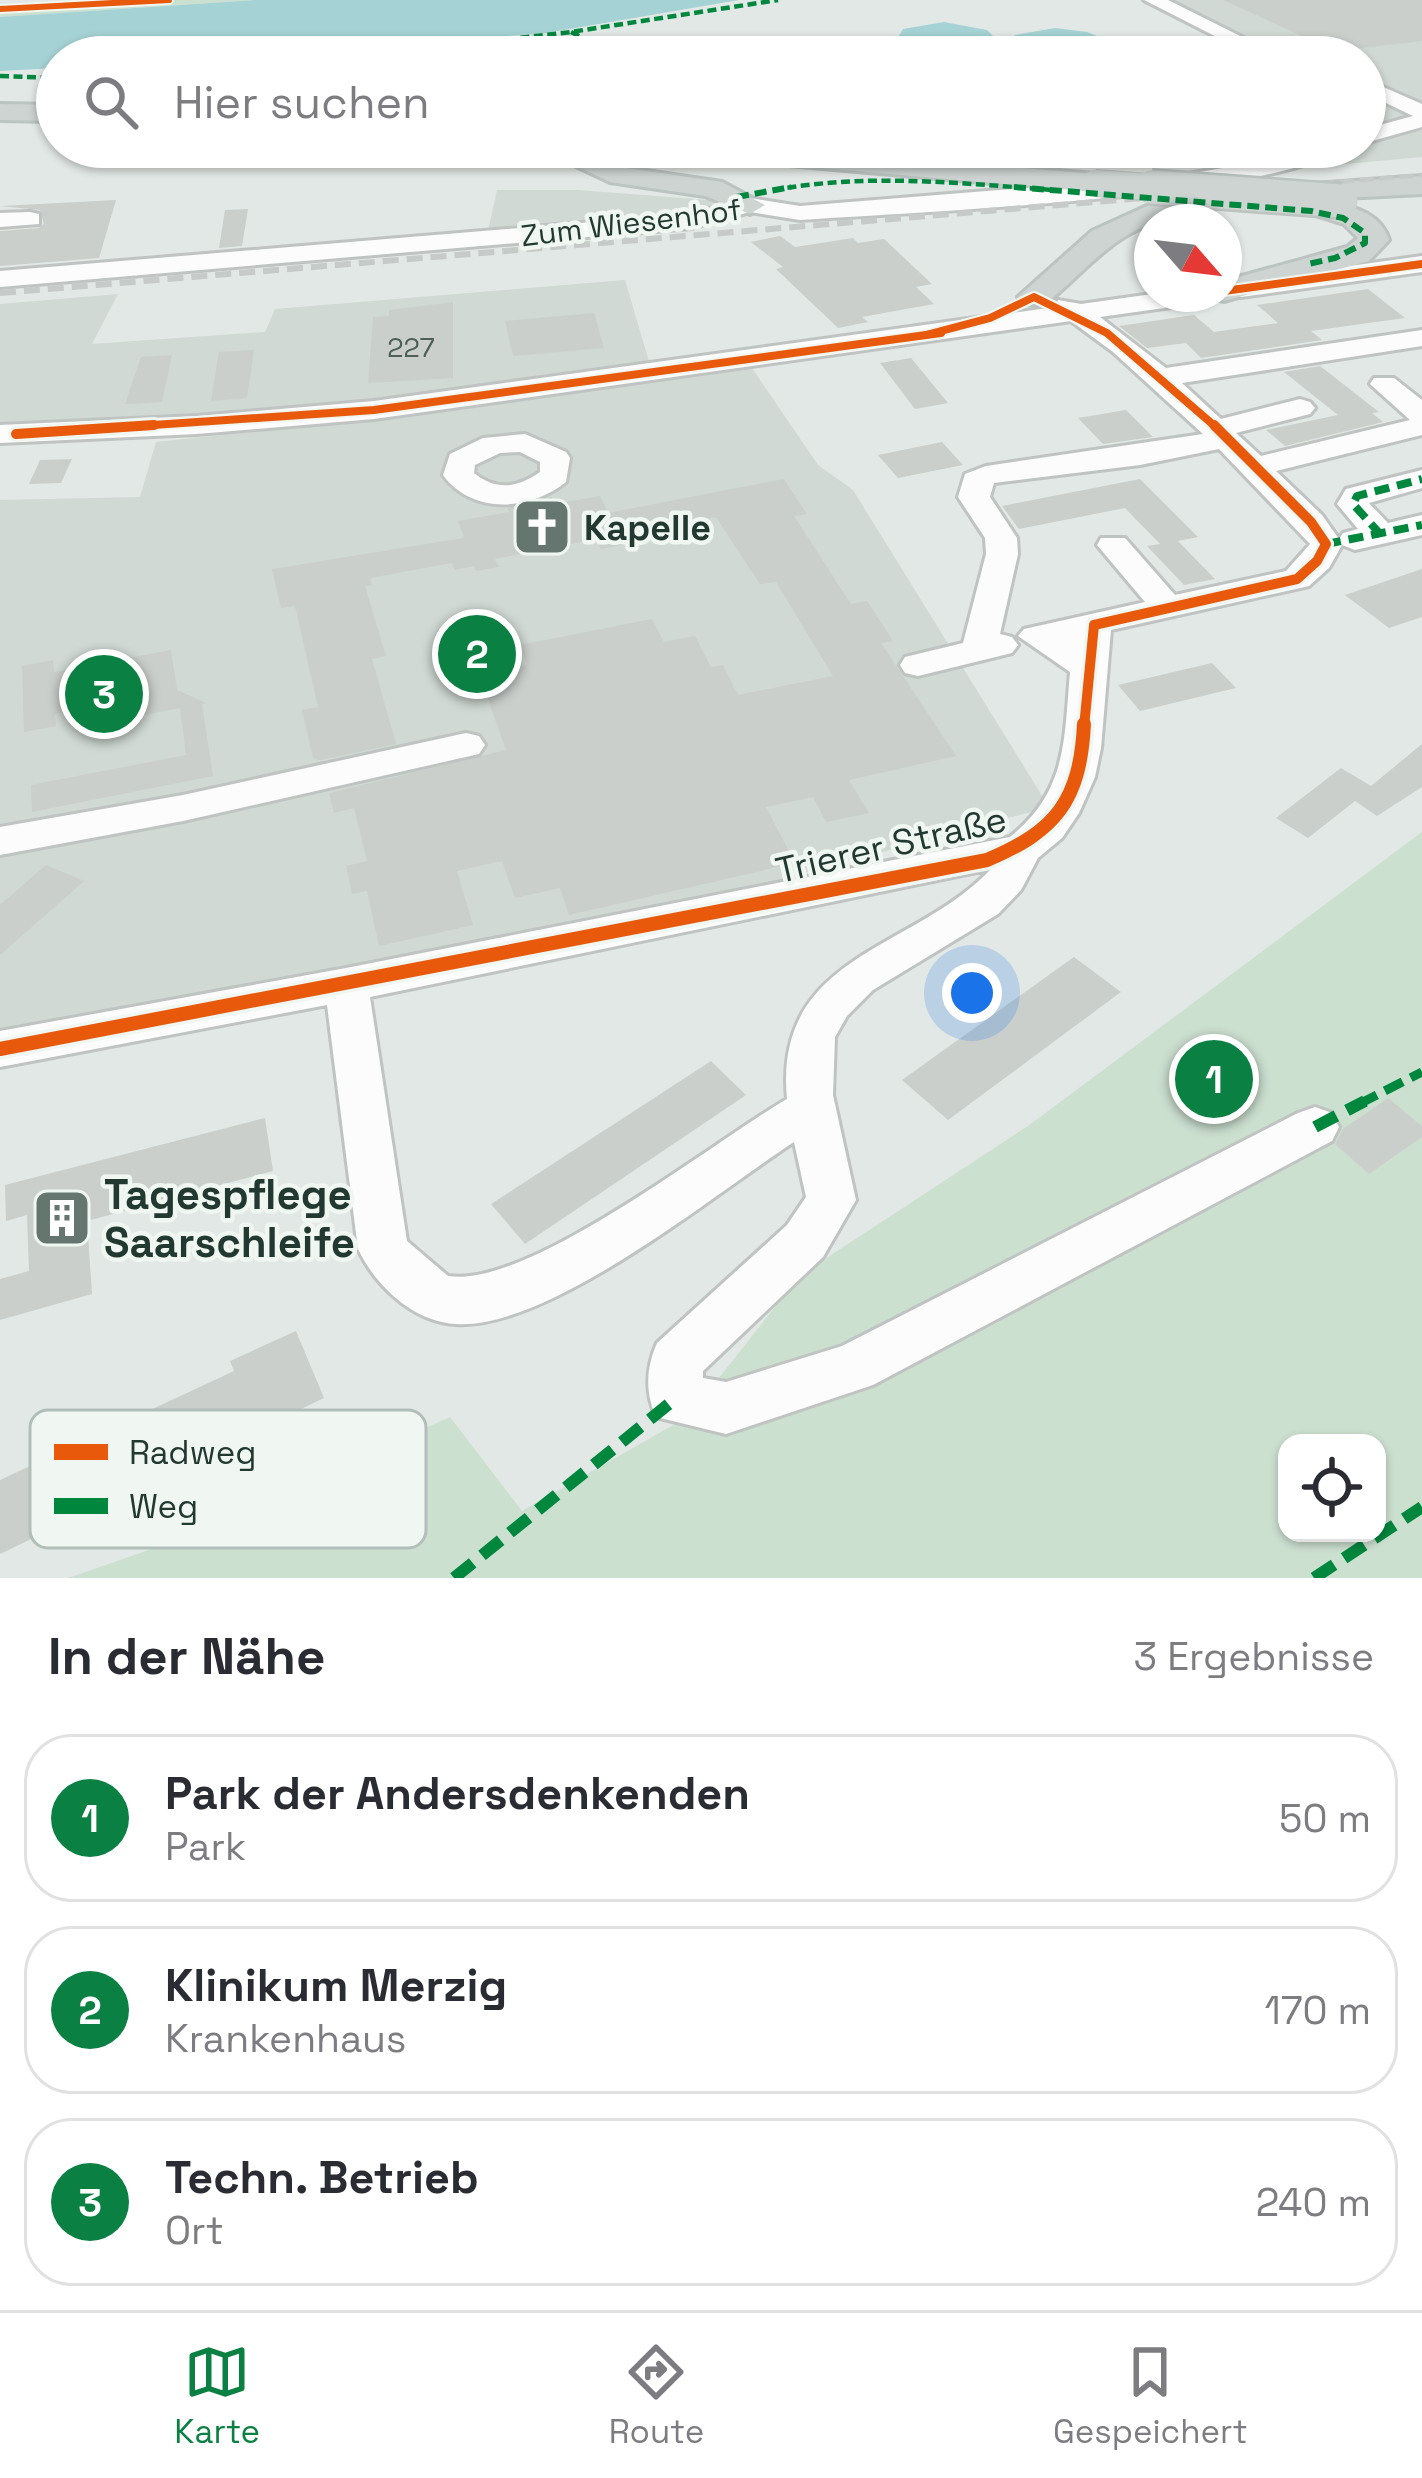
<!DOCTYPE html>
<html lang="de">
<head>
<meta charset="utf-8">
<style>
	:root { --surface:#fff; --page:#f2f2f3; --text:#2b2b33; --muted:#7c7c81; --line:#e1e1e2; --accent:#0b8043 }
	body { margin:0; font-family:"Space Grotesk",sans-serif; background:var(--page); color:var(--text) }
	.controls { position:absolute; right:36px; bottom:36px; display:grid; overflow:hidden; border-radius:24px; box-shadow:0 3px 9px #0004 }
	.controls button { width:108px; height:108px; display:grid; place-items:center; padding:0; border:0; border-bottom:3px solid var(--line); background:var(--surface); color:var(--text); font:60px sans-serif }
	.compass { position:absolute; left:1134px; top:204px; width:108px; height:108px; border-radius:50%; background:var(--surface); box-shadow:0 3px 9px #0004; rotate:118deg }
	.you { position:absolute; left:972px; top:993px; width:42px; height:42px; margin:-30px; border:9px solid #fff; border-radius:50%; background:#1a73e8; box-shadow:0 0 0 18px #1a73e833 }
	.badge { display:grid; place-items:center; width:78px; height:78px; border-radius:50%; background:var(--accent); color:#fff; font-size:39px; font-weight:700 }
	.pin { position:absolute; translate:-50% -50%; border:6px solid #fff; box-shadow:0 3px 12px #0006 }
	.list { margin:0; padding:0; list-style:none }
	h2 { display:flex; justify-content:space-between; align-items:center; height:156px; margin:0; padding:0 48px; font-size:51px }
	h2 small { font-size:39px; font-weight:400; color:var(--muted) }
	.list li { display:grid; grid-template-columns:78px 1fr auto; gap:36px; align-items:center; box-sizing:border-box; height:168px; margin:0 24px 24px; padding:0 24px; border:3px solid var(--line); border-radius:48px }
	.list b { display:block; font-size:45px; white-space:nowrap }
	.list p { margin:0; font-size:39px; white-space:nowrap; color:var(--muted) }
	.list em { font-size:39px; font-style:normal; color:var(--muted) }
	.icon { flex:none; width:66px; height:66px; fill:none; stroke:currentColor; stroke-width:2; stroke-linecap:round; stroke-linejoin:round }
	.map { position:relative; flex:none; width:1422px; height:1578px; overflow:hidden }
	.search { position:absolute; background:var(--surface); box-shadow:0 3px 9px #0004; left:36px; right:36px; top:36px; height:132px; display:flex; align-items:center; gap:30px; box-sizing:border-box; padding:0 42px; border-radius:66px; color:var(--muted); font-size:45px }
	.sheet { height:732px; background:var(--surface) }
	nav { display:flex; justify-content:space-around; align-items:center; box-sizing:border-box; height:168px; border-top:3px solid var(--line); background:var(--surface); font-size:33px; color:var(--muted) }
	nav a { display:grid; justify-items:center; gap:6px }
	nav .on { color:var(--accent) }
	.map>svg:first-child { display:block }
	.built { fill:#d0d9d4 }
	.green { fill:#cce0d0; fill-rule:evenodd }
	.water { fill:#a5d2d4 }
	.building { fill:#cacfcc }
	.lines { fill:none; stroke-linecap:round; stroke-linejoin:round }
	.minor-casing { stroke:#bfc4c2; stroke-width:6 }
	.major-casing { stroke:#bcc4c1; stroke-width:6 }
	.minor { fill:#fbfcfb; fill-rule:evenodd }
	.major { fill:#cdd4d1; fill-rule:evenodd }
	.rail-far1 { stroke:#c6cac8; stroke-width:4.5; stroke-dasharray:14 6; stroke-linecap:butt }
	.rail { stroke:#c6cac8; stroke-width:6; stroke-dasharray:16 8; stroke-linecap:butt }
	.major-bridge-far1-casing { stroke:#bcc4c1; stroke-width:28; stroke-linecap:butt }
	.major-bridge-casing { stroke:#bcc4c1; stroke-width:38; stroke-linecap:butt }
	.major-bridge-far1 { stroke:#cdd4d1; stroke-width:26 }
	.major-bridge { stroke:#cdd4d1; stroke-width:33 }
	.quiet-far4 { stroke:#00873e; stroke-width:4.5; stroke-dasharray:9 4.5; stroke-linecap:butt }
	.quiet-far3 { stroke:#00873e; stroke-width:6; stroke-dasharray:12 6; stroke-linecap:butt }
	.quiet-far2 { stroke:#00873e; stroke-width:8; stroke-dasharray:15 8; stroke-linecap:butt }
	.quiet-far1 { stroke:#00873e; stroke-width:9; stroke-dasharray:20 9; stroke-linecap:butt }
	.quiet { stroke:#00873e; stroke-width:12; stroke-dasharray:24 12; stroke-linecap:butt }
	.cycleway-far3-casing { stroke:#f0f7f3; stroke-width:10 }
	.cycleway-far2-casing { stroke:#f0f7f3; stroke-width:12 }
	.cycleway-far1-casing { stroke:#f0f7f3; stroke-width:16 }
	.cycleway-casing { stroke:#f0f7f3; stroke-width:21 }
	.cycleway-far3 { stroke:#e8590c; stroke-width:6 }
	.cycleway-far2 { stroke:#e8590c; stroke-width:8 }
	.cycleway-far1 { stroke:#e8590c; stroke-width:10 }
	.cycleway { stroke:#e8590c; stroke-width:14 }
	.labels { text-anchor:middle; stroke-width:9; stroke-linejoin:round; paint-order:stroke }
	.far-number-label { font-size:27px; fill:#4d5f58 }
	.far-street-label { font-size:30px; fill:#223931; stroke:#f0f7f3 }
	.poi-label { font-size:36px; font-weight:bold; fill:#223931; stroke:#f0f7f3; text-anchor:start }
	.street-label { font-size:36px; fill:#223931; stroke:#f0f7f3 }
	.near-poi-label { font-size:42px; font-weight:bold; fill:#223931; stroke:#f0f7f3; text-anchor:start }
	.key { fill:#f0f7f3; stroke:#b2beb9; stroke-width:3 }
	.key-label { font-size:33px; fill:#223931 }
</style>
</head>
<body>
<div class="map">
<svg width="1422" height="1578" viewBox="0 0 1422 1578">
	<rect width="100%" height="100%" fill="#e2e8e5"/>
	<!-- built -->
	<g class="built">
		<path d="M1146,0H1422V157L1345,164L1334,154L1331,147H1365V57H1211L1234,44Z"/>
		<path d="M497,190H578L720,201L696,213L488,231Z"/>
		<path d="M625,280L650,365L309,408L0,426V304L118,294L92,344L265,332L275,309Z"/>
		<path d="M752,368L818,465L853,490L1049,807L760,885L0,1037V500L140,497L156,442L435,412Z"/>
	</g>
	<!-- green -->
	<g class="green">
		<path d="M75,0H256L0,17V7Z"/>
		<path d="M1422,832V1578H68L172,1542L450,1417L522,1511L747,1383L719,1378L799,1276L1028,1126ZM1287,1443H1377V1533H1287Z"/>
	</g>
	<!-- water -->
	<g class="water">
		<path d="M256,0H739L546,33L247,57H57V68L0,71V17Z"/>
		<path d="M944,22L987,30L998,41C978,66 919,60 897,39L903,29Z"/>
		<path d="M1055,28L1087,32L1109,41L1111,53L1104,57H1029L1010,46L1015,35Z"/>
	</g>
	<!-- building -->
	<g class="building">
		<path d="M1223,0H1422V41L1335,51Z"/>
		<path d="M116,200L99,258L0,266V231L39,228L44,224L40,210L0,206Z"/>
		<path d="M248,209L242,246L219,248L225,210Z"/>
		<path d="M780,236L795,247L853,238L858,243L884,239L932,284L916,287L934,304L862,317L868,322L838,328L776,269L783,267L751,242Z"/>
		<path d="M1368,289L1405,318L1311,331L1322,340L1201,358L1186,343L1147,348L1119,326L1194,315L1214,332L1278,323L1257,305Z"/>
		<path d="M453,302V378L368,383L373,317L389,316V310Z"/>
		<path d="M594,313L604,348L513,356L505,321Z"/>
		<path d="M254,350L247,398L211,401L219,352Z"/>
		<path d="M172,355L162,402L125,404L141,357Z"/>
		<path d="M911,358L948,403L915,409L880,363Z"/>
		<path d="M1320,366L1379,412L1372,413L1383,422L1285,446L1266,430L1338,415L1284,372Z"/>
		<path d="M1126,410L1153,437L1103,444L1078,418Z"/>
		<path d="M942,442L963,465L898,478L878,455Z"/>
		<path d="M72,459L61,483L29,484L40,460Z"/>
		<path d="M784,479L807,514L794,516L851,604L867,601L893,641L881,643L956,756L849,780L869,813L826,822L813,797L766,807L795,863L569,915L560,888L515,898L502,861L457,871L473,925L379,946L367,891L352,894L346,866L367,861L354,808L334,813L329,793L506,750L479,674L527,665L520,645L652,619L664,642L695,636L711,667L723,665L738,695L833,676L776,582L760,584L716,517L639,530L642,536L622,539L625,544L601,549L596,539L495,559L499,567L476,571L474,566L455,570L452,563L370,578L372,585L365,586L386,656L372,659L396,744L321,760L313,758L302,710L318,707L295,606L281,608L272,569L464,538L458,521L509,512L507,508L551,497L555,504L600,496L608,513Z"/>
		<path d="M1140,479L1198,537L1178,541L1215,579L1184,585L1147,546L1160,544L1125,508L1019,529L1002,506Z"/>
		<path d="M1422,569V617L1389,628L1345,595Z"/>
		<path d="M171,650L177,690L206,703L202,704L213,776L32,812L31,785L186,755L180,708L139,716L137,698L55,714L56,726L24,732L22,666L53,660L54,672Z"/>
		<path d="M1212,663L1236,688L1140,711L1118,685Z"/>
		<path d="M1422,744V787L1377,816L1355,801L1308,838L1276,818L1341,768L1371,786Z"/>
		<path d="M46,865L84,881L0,955V905Z"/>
		<path d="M1074,957L1121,992L948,1120L902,1080Z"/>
		<path d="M711,1061L746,1095L525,1244L491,1204Z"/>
		<path d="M1388,1098L1422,1126V1137L1369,1174L1335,1144L1343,1129Z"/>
		<path d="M265,1118L273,1171L87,1221L92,1294L0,1320V1279L29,1271L27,1215L6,1221L5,1185Z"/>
		<path d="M296,1331L324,1398L0,1554V1480L234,1371L230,1361Z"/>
	</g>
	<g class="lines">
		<defs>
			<g id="minor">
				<path d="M1144,0H1168L1282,57H1256Z"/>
				<path d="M1365,79L1422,104V127L1365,143V129L1413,116L1365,93Z"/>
				<path d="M1307,147H1341C1284,198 895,213 800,220L750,212L691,228L0,287V271L690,214L750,198L800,206L1176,176L1264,161Z"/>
				<path d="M30,212L39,214V224L0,227V213Z"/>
				<path d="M1422,256V272L1241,297L1228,289L1241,281Z"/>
				<path d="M1152,294H1220L1207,302L1100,317L1166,368L1422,330V346L1182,383L1221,419L1300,399L1310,402L1315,408L1310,414L1236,433L1261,456L1410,420L1370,384L1374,378H1394L1422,400V435L1276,471L1322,515L1339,539L1343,533L1358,529L1337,504L1346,489L1422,470V488L1369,503L1388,523L1422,515V535L1355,550L1342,545L1329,568L1309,586L1111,630L1101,748L1095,777L1079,813L1062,838L1038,858L1021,890L998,914L873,990L847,1016L835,1037L833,1095L856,1200L823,1257L703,1371V1378L726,1382L842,1346L1298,1113L1315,1107L1332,1113L1339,1127L1332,1141L873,1385L726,1434L656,1417C645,1392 646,1368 657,1343L787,1225L806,1197L794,1142C716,1193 549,1330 456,1324C413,1322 375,1285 358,1249L327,1005L0,1067V1031L346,968L1010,837C1067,791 1064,741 1070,672L1018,636L1024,629L1145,602L1097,545L1101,538H1125L1175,595L1286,571L1310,544L1219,449L1140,465L994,483L990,497L1017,538L1018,554L1000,634L1012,637L1018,645L1012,653L918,676L905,673L900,665L905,657L963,643L986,554L985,538L958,497L965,474L986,466L1203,434L1113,352L1071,321L374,419L197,434L0,443V425L197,416L374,401L1055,307L1058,300L1081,304ZM991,869C914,951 773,954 787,1099C713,1142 528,1289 448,1276L407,1241L370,997Z"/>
				<path d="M525,434L566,452L570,458L566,482C530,511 472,515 443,475L450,454L483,438ZM520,452L540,462V472C517,488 496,491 474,473L475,465L500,453Z"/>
				<path d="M466,733L479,736L485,745L479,754L183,821L0,855V827L183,795Z"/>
			</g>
			<g id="major">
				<path d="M0,104L57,105V121L0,120Z"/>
				<path d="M536,147H574L626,168L722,182L765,205L750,214L705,196L610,182Z"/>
				<path d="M660,147H772L1095,174L1109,183L1095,192L674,155Z"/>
				<path d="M1244,147H1286L1308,159L1294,167L1248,153Z"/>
				<path d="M1422,176V194L1324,199C1350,207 1380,211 1389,240L1369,261L1224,301L1213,298L1210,294H1224V281L1347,247L1358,238L1344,224L1299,210L1296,201C1240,205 1172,207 1124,237C1095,255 1072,283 1045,304H1023L1018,297L1092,231L1147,206L1231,190Z"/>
			</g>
		</defs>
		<!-- minor casing -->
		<use href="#minor" class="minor-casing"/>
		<!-- major casing -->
		<use href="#major" class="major-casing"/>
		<!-- minor -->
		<use href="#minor" class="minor"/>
		<!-- major -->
		<use href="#major" class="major"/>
		<!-- rail-far1 -->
		<path class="rail-far1" d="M1240,190L1422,175"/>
		<!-- rail -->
		<path class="rail" d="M0,293L1276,187"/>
		<defs>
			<path id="major-bridge-far1" d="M1095,183L1192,190"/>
			<path id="major-bridge" d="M1151,187L1341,201"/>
		</defs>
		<!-- major-bridge-far1 casing -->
		<use href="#major-bridge-far1" class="major-bridge-far1-casing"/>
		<!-- major-bridge casing -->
		<use href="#major-bridge" class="major-bridge-casing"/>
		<!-- major-bridge-far1 -->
		<use href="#major-bridge-far1" class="major-bridge-far1"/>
		<!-- major-bridge -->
		<use href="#major-bridge" class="major-bridge"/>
		<!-- quiet-far4 -->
		<g class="quiet-far4">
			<path d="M571,32L620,57"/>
			<path d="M346,57L571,32L778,0"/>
			<path d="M0,76L57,78"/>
			<path d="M774,190C867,173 959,183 1052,190"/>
		</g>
		<!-- quiet-far3 -->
		<g class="quiet-far3">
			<path d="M1014,187L1311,211L1343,218L1365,233V243L1335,258L1308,264"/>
			<path d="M737,197L791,187"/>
		</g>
		<!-- quiet-far2 -->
		<g class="quiet-far2">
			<path d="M1381,535L1353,504L1357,496L1422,479"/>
			<path d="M1326,544L1422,525"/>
		</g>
		<!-- quiet-far1 -->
		<path class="quiet-far1" d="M1359,1104L1422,1072"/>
		<!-- quiet -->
		<g class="quiet">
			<path d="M1315,1127L1365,1101"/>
			<path d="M454,1578L675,1399"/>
			<path d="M1314,1578L1422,1507"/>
		</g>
		<defs>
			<path id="cycleway-far3" d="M0,9L169,0"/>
			<g id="cycleway-far2">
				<path d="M1224,291L1422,264"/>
				<path d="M926,335L990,318L1034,297L1107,333L1217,428"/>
				<path d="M109,428L374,410L941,333"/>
			</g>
			<g id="cycleway-far1">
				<path d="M16,434L154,425"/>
				<path d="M1084,727L1094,625L1297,579L1317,561L1326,544L1311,522L1214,425"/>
			</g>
			<path id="cycleway" d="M0,1049L987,860C1056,831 1080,801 1084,724"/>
		</defs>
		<!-- cycleway-far3 casing -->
		<use href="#cycleway-far3" class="cycleway-far3-casing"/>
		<!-- cycleway-far2 casing -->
		<use href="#cycleway-far2" class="cycleway-far2-casing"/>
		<!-- cycleway-far1 casing -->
		<use href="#cycleway-far1" class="cycleway-far1-casing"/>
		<!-- cycleway casing -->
		<use href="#cycleway" class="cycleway-casing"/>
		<!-- cycleway-far3 -->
		<use href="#cycleway-far3" class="cycleway-far3"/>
		<!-- cycleway-far2 -->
		<use href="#cycleway-far2" class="cycleway-far2"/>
		<!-- cycleway-far1 -->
		<use href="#cycleway-far1" class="cycleway-far1"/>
		<!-- cycleway -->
		<use href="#cycleway" class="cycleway"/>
	</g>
	<!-- icons -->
	<defs>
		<symbol id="church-square" viewBox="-11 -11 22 22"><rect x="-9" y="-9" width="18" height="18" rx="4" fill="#657670" stroke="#f0f7f3"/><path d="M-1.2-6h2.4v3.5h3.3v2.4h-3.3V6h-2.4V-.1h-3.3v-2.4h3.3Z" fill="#fff"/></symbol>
		<symbol id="building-square" viewBox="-11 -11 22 22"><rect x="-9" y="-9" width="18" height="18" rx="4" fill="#657670" stroke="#f0f7f3"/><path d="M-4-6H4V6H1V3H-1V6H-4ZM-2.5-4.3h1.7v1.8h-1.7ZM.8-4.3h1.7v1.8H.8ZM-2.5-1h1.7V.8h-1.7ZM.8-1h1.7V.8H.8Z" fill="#fff"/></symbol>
	</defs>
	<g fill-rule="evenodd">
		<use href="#church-square" x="509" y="494" width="66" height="66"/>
		<use href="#building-square" x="29" y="1185" width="66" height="66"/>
	</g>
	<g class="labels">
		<!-- far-number labels -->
		<g class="far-number-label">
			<text x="411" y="357">227</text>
		</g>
		<!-- far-street labels -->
		<g class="far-street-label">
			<text transform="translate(631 223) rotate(-7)" y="10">Zum Wiesenhof</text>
		</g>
		<!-- poi labels -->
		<g class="poi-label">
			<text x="584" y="540">Kapelle</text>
		</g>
		<!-- street labels -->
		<g class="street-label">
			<text transform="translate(891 844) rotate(-13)" y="13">Trierer Straße</text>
		</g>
		<!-- near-poi labels -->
		<g class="near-poi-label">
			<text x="104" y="1209">Tagespflege<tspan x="104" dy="48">Saarschleife</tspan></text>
		</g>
	</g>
	<!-- legend -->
	<rect x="30" y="1410" width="396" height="138" rx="18" class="key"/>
	<rect x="54" y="1444" width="54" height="16" fill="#e8590c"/>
	<rect x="54" y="1498" width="54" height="16" fill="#00873e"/>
	<g class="key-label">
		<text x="129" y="1464">Radweg</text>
		<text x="129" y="1518">Weg</text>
	</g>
</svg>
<div class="controls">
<button><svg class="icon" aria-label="locate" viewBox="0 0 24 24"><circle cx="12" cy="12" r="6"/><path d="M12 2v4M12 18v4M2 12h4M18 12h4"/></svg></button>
</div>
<svg class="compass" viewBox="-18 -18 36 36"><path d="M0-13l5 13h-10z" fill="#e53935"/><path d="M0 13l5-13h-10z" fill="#7c7c81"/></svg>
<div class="you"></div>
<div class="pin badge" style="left:1214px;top:1079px">1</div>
<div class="pin badge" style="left:477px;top:654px">2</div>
<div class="pin badge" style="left:104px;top:694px">3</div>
<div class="search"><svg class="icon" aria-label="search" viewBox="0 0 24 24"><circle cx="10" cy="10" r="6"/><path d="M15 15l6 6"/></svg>Hier suchen</div>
</div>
<section class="sheet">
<h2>In der Nähe<small>3 Ergebnisse</small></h2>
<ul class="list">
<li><span class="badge">1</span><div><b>Park der Andersdenkenden</b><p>Park</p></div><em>50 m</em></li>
<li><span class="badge">2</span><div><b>Klinikum Merzig</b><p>Krankenhaus</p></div><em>170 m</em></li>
<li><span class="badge">3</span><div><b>Techn. Betrieb</b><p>Ort</p></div><em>240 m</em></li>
</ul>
</section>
<nav>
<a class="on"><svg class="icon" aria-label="map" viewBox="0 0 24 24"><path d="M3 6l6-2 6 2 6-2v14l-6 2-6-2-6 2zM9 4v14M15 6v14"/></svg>Karte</a>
<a><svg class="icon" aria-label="directions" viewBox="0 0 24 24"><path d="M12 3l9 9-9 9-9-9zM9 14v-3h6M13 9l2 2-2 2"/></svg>Route</a>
<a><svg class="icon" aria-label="saved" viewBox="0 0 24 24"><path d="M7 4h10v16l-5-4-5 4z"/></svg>Gespeichert</a>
</nav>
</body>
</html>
